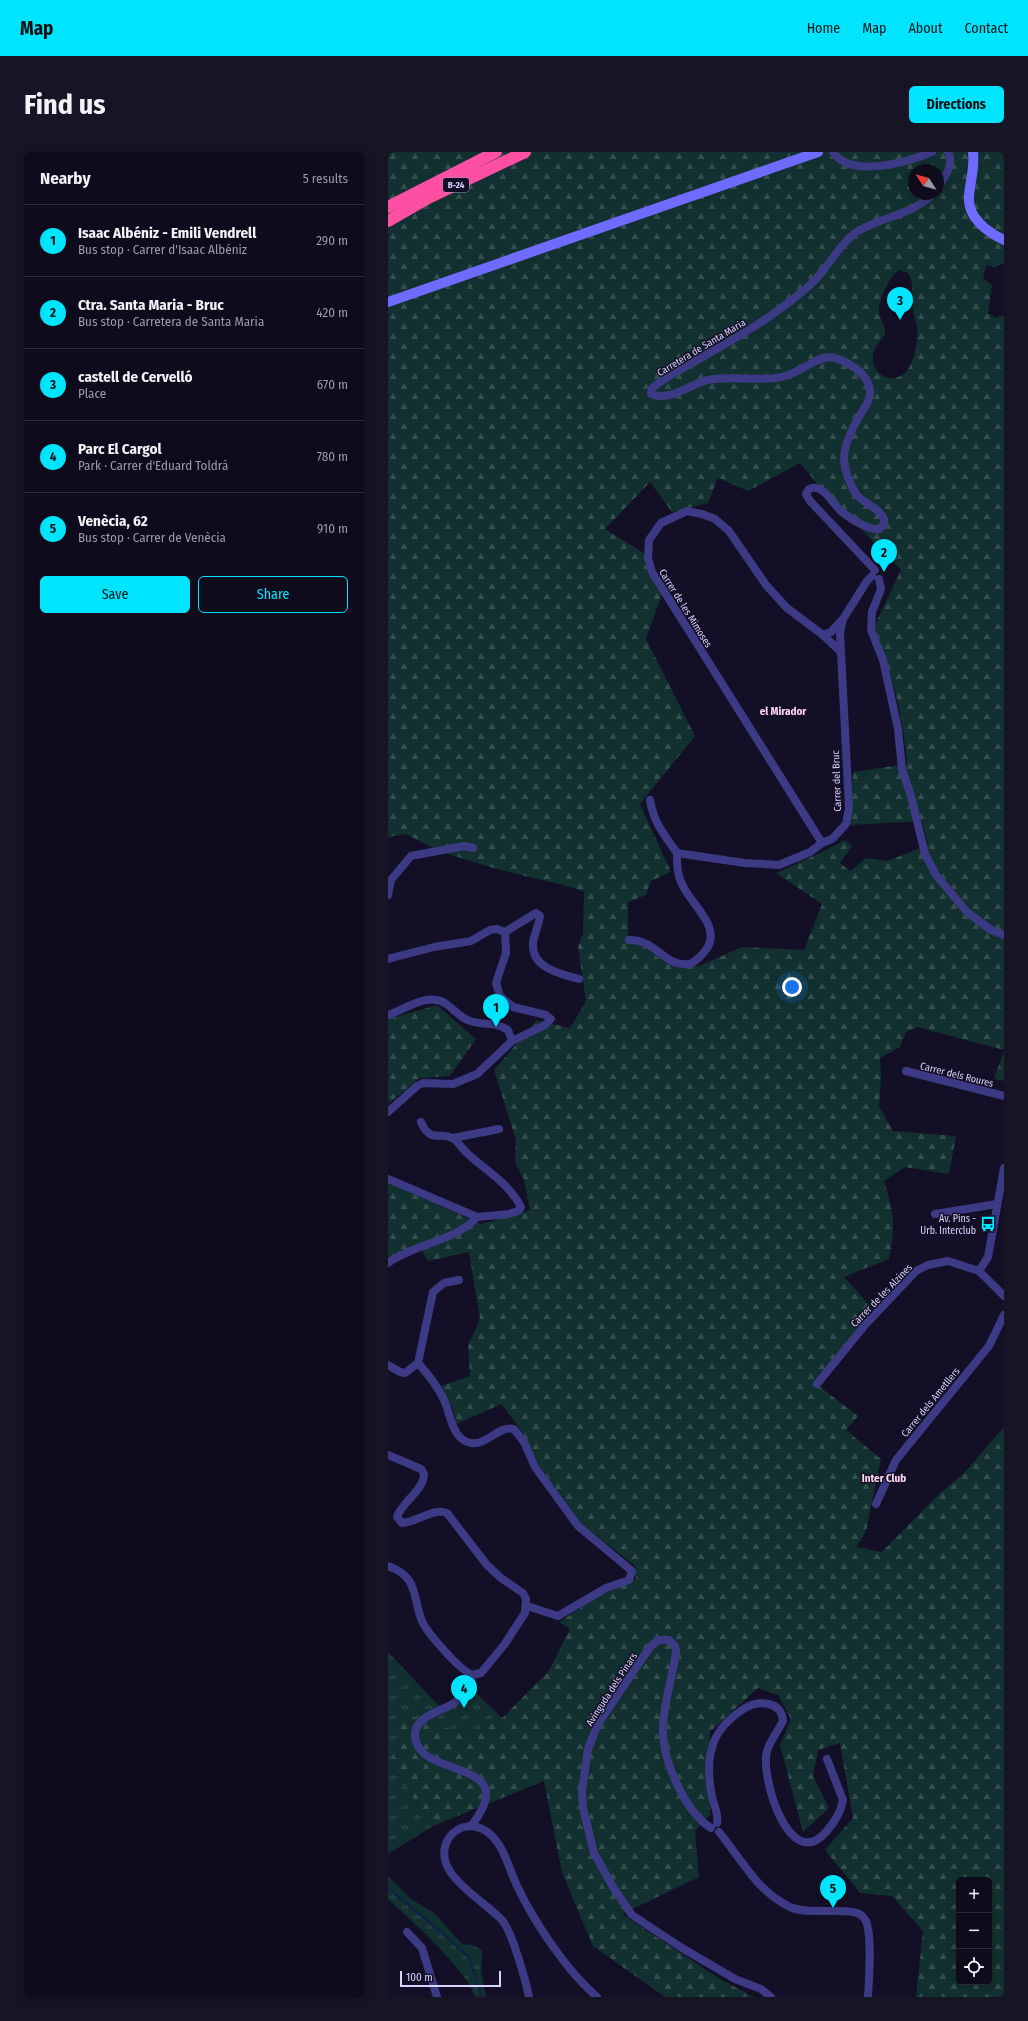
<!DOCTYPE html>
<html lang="en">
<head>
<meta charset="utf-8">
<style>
	:root { --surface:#0e0b1c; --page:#171425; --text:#f1f3f6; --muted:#9b9ba3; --line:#2e2b3b; --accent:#00e5ff }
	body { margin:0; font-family:"Fira Sans Condensed",sans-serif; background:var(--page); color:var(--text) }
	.controls { position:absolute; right:12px; bottom:12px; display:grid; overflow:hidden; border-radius:6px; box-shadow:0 2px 10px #0003 }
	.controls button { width:36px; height:36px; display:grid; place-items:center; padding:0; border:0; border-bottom:1px solid var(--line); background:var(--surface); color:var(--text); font:20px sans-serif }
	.compass { position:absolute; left:520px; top:12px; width:36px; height:36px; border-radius:50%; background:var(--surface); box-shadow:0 2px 10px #0003; rotate:306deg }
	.scale { position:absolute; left:12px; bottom:10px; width:101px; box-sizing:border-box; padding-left:4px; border:2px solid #d9d4ff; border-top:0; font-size:11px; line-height:14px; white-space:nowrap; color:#d9d4ff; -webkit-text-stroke:3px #130f26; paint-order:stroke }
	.you { position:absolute; left:404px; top:835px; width:14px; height:14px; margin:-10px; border:3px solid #fff; border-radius:50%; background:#1a73e8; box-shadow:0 0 0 6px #1a73e833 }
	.badge { display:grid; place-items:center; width:26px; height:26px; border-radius:50%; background:var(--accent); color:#111; font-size:13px; font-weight:700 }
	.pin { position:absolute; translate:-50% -33px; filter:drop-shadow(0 1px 2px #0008) }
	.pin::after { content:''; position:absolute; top:21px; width:14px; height:12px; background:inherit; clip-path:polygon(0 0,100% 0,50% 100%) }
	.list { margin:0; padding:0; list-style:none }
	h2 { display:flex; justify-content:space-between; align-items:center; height:52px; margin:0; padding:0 16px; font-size:17px }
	h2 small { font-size:13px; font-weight:400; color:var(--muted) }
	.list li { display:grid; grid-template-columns:26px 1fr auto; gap:12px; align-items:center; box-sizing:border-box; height:72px; padding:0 16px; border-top:1px solid var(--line) }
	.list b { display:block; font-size:15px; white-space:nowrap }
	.list p { margin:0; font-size:13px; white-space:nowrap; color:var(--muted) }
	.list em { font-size:13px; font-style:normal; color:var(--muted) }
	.actions { display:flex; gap:8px; padding:12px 16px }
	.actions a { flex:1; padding:9px 0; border:1px solid var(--accent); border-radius:6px; text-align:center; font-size:14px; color:var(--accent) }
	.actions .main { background:var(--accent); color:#111 }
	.icon { flex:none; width:22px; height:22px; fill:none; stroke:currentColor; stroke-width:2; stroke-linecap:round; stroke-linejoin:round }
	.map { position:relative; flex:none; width:616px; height:1845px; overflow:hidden; border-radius:6px }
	header { display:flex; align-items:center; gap:24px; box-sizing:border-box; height:56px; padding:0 20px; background:var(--accent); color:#111 }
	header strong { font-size:19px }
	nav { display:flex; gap:22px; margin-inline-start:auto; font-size:14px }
	.intro { display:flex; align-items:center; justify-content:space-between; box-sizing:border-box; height:96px; padding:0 24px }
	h1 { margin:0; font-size:28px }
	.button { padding:10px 18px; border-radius:6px; background:var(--accent); color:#111; font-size:14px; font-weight:700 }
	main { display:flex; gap:24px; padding:0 24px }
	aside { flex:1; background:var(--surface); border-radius:6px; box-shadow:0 2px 10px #0003 }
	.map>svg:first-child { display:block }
	.grass { fill:url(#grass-tufts) }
	.forest { fill:url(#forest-firs); fill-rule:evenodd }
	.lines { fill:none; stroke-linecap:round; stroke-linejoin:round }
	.stream { stroke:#0c2248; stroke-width:2 }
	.street { stroke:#3d3a85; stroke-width:8 }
	.secondary { stroke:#6f6bff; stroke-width:10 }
	.highway { stroke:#ff4fa3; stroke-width:12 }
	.labels { text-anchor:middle; stroke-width:3; stroke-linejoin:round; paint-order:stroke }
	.shield { fill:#130f26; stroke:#9e99be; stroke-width:1 }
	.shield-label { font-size:9px; font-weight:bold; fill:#d9d4ff }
	.street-label { font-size:10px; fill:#d9d4ff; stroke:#130f26 }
	.poi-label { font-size:10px; fill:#d9d4ff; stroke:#130f26; text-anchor:end }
	.neighbourhood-label { font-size:11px; font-weight:bold; fill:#ffd6f0; stroke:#130f26 }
</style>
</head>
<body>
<header>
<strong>Map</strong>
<nav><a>Home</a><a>Map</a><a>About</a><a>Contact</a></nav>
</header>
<div class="intro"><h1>Find us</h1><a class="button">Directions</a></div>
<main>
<aside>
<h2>Nearby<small>5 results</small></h2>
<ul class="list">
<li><span class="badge">1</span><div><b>Isaac Albéniz - Emili Vendrell</b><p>Bus stop · Carrer d'Isaac Albéniz</p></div><em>290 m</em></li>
<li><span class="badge">2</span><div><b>Ctra. Santa Maria - Bruc</b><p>Bus stop · Carretera de Santa Maria</p></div><em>420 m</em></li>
<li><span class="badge">3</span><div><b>castell de Cervelló</b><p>Place</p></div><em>670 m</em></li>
<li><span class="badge">4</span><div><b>Parc El Cargol</b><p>Park · Carrer d'Eduard Toldrà</p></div><em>780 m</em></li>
<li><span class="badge">5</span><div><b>Venècia, 62</b><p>Bus stop · Carrer de Venècia</p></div><em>910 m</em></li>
</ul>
<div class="actions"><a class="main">Save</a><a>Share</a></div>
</aside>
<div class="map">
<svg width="616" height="1845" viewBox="0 0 616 1845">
	<defs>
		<pattern id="grass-tufts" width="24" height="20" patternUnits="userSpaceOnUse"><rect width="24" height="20" fill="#12302f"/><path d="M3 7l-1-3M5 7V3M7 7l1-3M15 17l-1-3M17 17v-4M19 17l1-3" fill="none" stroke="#344d4e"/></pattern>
		<pattern id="forest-firs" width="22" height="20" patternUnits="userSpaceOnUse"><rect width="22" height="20" fill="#12302f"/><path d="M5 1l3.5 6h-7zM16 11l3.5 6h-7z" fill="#344d4e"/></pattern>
	</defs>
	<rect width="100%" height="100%" fill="#130f26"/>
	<!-- grass -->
	<g class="grass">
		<path d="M0,1500L50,1553L63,1558L84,1537L114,1566L84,1582L59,1576L2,1614L45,1674L0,1702Z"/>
		<path d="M0,1724L23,1747L46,1761L74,1792L84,1793L94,1798L93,1819L98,1845H87C81,1820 21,1766 0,1747Z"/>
	</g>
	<!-- forest -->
	<g class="forest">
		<path d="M0,0H616V112L609,113L607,116L600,113L598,115L595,126L604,133L600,161L608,166L616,163V898L529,875L518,880L512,895L492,906L493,927L491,954L505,979L568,984L561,1022L517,1015L496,1029C506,1063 508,1072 501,1107L456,1125L485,1157L427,1231L470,1264L458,1278L493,1307L478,1379L468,1395L494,1400L548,1345L577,1320L616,1275V1845H528L535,1779L504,1744L472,1741L437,1698L465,1666L452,1591L430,1598L425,1624L441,1656L415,1680L392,1593L403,1567L390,1543L370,1536L322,1580V1663L307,1679L311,1725L234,1762L332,1827L366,1845H277L205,1794L174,1721L156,1629L45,1674L2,1614L15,1561L59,1576L84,1582L114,1566L161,1519L182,1477L171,1470L213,1443L248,1427L247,1414L192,1371L151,1313L134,1279L113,1252L69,1272L65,1257L53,1234L82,1224L80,1193L92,1167L81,1100L40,1109L30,1092L0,1107V1031L93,1072L142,1058L136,1028L127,1010L128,988L106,918L149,868L182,876L198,849L190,795L195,781L196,740C171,730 151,728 125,721C89,712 51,701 18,682L0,685ZM526,18H550V42H526ZM512,118L520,121L523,128C525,138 524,148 525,158C525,163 528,168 529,173C530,185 528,203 522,214C510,237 481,224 485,202C486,194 494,189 497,182C498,174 492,168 491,160C490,149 502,122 512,118ZM412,311L431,334L513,418L486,475C503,519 516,565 519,612L465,620L462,673L534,669L540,693L499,709L478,706L462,719L452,711L464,694L457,688L434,700L388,721L434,752L416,798L354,795L311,814L281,813L240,783V750L258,743L263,729L283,720L252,652L307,584L258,487L274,442L257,412V402L217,377L262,330L284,360L320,351L330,326L360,339ZM571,1728H601V1830H571Z"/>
		<path d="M49,853L88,887L62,924L32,926L0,952V867Z"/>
		<path d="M616,899V929L606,927Z"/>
	</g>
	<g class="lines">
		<!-- stream -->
		<path class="stream" d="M0,1736L57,1783L82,1807L94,1845"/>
		<!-- street -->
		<g class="street">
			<path d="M445,0C463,27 520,10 544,0"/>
			<path d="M550,36C556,25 567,13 560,0"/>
			<path d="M487,418L422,349L418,342L421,337C435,330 445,353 454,360C463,367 476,375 487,377H491L496,372C499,359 475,352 468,342C462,333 456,317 456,305C457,291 465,275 472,263C476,256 482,250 482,241C482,231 475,222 467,216C430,190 425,219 393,225C369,230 344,223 320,228C301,232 283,250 263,242L264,236L278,226C328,197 380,171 423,132C438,119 452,91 467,81C492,65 524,63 545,42"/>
			<path d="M491,427L493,437L484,460L483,478L495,508L510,577L514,617L523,644L537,702L548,723L579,760L603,778L616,783"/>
			<path d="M435,483L443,480L454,468"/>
			<path d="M262,648C266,672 276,682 289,701L357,711L391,713L422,700L434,691L444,687L458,672L461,656L452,481L455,467L479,429L484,424"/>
			<path d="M434,691L264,420L260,406L261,388L273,371L299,359L314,362L327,367L341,379L378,433L399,456L435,483L452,499"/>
			<path d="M0,743L3,728L23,704L76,694L85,696"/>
			<path d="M117,780L148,761L152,764C151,773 146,782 145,791C143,816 173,822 191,827"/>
			<path d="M241,788C268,787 277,816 301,812C308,810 313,804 317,799C335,777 306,755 296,736C289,724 289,714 289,701"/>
			<path d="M0,807L46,795L83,789L102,778L109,777L117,780L118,801L108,831L112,844L125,855L158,863L163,867L157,873L124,889L89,922L65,932L35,931L29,934L0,960"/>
			<path d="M0,863C18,857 39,840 57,851C66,857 72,866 82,869C97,874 106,869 120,878L124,889"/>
			<path d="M518,919L616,944"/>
			<path d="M65,986L111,977"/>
			<path d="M0,1027L89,1065L121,1062L130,1059L133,1055C122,1033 99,1019 81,1003C75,998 71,991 66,987C53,978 43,993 33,970"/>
			<path d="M547,1062L609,1052"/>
			<path d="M0,1111C25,1092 69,1089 89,1065"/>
			<path d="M591,1119L600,1105L616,1016"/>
			<path d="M30,1211C38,1220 50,1235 55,1246C63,1260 63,1288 83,1291C98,1294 111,1273 126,1277L136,1290L147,1315L190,1374L244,1419L241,1428L218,1436L170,1464L139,1454"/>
			<path d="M0,1213L12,1220L17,1221L30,1211L45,1140L56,1131L71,1128"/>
			<path d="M429,1232L477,1173L528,1119L540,1113L560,1109L591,1119L616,1144"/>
			<path d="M0,1303L33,1317L36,1322C36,1338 14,1350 9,1365L14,1371C27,1371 47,1355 59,1361L99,1413L113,1426L135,1441L138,1447L137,1461L116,1493L93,1521L84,1523C72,1518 39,1481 34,1469C24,1444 31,1425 0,1414"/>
			<path d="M488,1352L508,1308L601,1194L616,1163"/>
			<path d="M329,1671C331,1662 326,1654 324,1645C321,1629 319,1611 324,1596C328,1579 343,1565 357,1556C371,1548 394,1549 395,1569C390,1579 382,1589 379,1599C372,1624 401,1722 438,1680C446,1671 453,1660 455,1648L439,1607"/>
			<path d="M83,1674C135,1608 37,1626 28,1589C22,1569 45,1561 59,1555C69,1551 85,1534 84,1523"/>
			<path d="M323,1676C297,1660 274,1607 275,1577C275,1552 285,1525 288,1499L287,1494L281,1488H270L262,1495L218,1560L209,1574L200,1597L194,1639L195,1656L206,1701L225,1735L244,1763L294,1796L347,1827L373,1837L383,1845"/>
			<path d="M331,1680C354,1708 368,1738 402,1755C413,1760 427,1759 439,1759C448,1759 460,1758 469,1761C473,1762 478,1767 479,1772C484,1790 481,1825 480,1845"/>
			<path d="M19,1780L34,1796L49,1845"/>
			<path d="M141,1845C138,1830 124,1779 114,1768C98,1752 76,1739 63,1721C41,1689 78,1658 104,1684C118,1698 122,1721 131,1738C148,1773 180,1820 209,1845"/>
		</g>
		<!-- secondary -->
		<g class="secondary">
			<path d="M585,0C587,16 582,29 581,44C579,65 599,80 616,88"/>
			<path d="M0,150L430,0"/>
		</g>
		<!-- highway -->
		<g class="highway">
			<path d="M0,55L108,0"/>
			<path d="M0,69L40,46L137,0"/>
		</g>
	</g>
	<!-- icons -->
	<defs>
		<symbol id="bus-bare" viewBox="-9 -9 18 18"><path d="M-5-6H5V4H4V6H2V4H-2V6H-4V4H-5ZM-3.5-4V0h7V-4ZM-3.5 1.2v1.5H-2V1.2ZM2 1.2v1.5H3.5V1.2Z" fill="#00e5ff" stroke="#130f26" stroke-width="2.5" paint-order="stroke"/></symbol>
	</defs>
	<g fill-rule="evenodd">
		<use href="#bus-bare" x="589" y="1061" width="22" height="22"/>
	</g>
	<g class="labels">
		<!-- shield labels -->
		<rect class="shield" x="55" y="26" width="26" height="14" rx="3"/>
		<g class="shield-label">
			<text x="68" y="36">B-24</text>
		</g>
		<!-- street labels -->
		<g class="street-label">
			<text transform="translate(313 195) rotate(-31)" y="4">Carretera de Santa Maria</text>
			<text transform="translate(298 456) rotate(58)" y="4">Carrer de les Mimoses</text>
			<text transform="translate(448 629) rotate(-92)" y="4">Carrer del Bruc</text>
			<text transform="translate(569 922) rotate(14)" y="4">Carrer dels Roures</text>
			<text transform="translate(493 1143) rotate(-46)" y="4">Carrer de les Alzines</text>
			<text transform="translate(542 1250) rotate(-51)" y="4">Carrer dels Ametllers</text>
			<text transform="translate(223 1537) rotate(-57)" y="4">Avinguda dels Pinars</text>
		</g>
		<!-- poi labels -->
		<g class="poi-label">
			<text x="588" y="1070">Av. Pins -<tspan x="588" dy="12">Urb. Interclub</tspan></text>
		</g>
		<!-- neighbourhood labels -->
		<g class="neighbourhood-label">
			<text x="395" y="563">el Mirador</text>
			<text x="496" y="1330">Inter Club</text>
		</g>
	</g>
</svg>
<div class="controls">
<button>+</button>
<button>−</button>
<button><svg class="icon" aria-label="locate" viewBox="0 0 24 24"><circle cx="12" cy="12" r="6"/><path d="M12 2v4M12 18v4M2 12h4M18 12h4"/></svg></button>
</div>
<svg class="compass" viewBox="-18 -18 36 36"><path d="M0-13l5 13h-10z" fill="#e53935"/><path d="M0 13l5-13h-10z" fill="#9b9ba3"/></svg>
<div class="scale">100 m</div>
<div class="you"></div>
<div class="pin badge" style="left:108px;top:875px">1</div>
<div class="pin badge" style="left:496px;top:420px">2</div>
<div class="pin badge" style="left:512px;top:168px">3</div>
<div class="pin badge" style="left:76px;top:1556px">4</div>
<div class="pin badge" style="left:445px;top:1756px">5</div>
</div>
</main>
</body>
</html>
